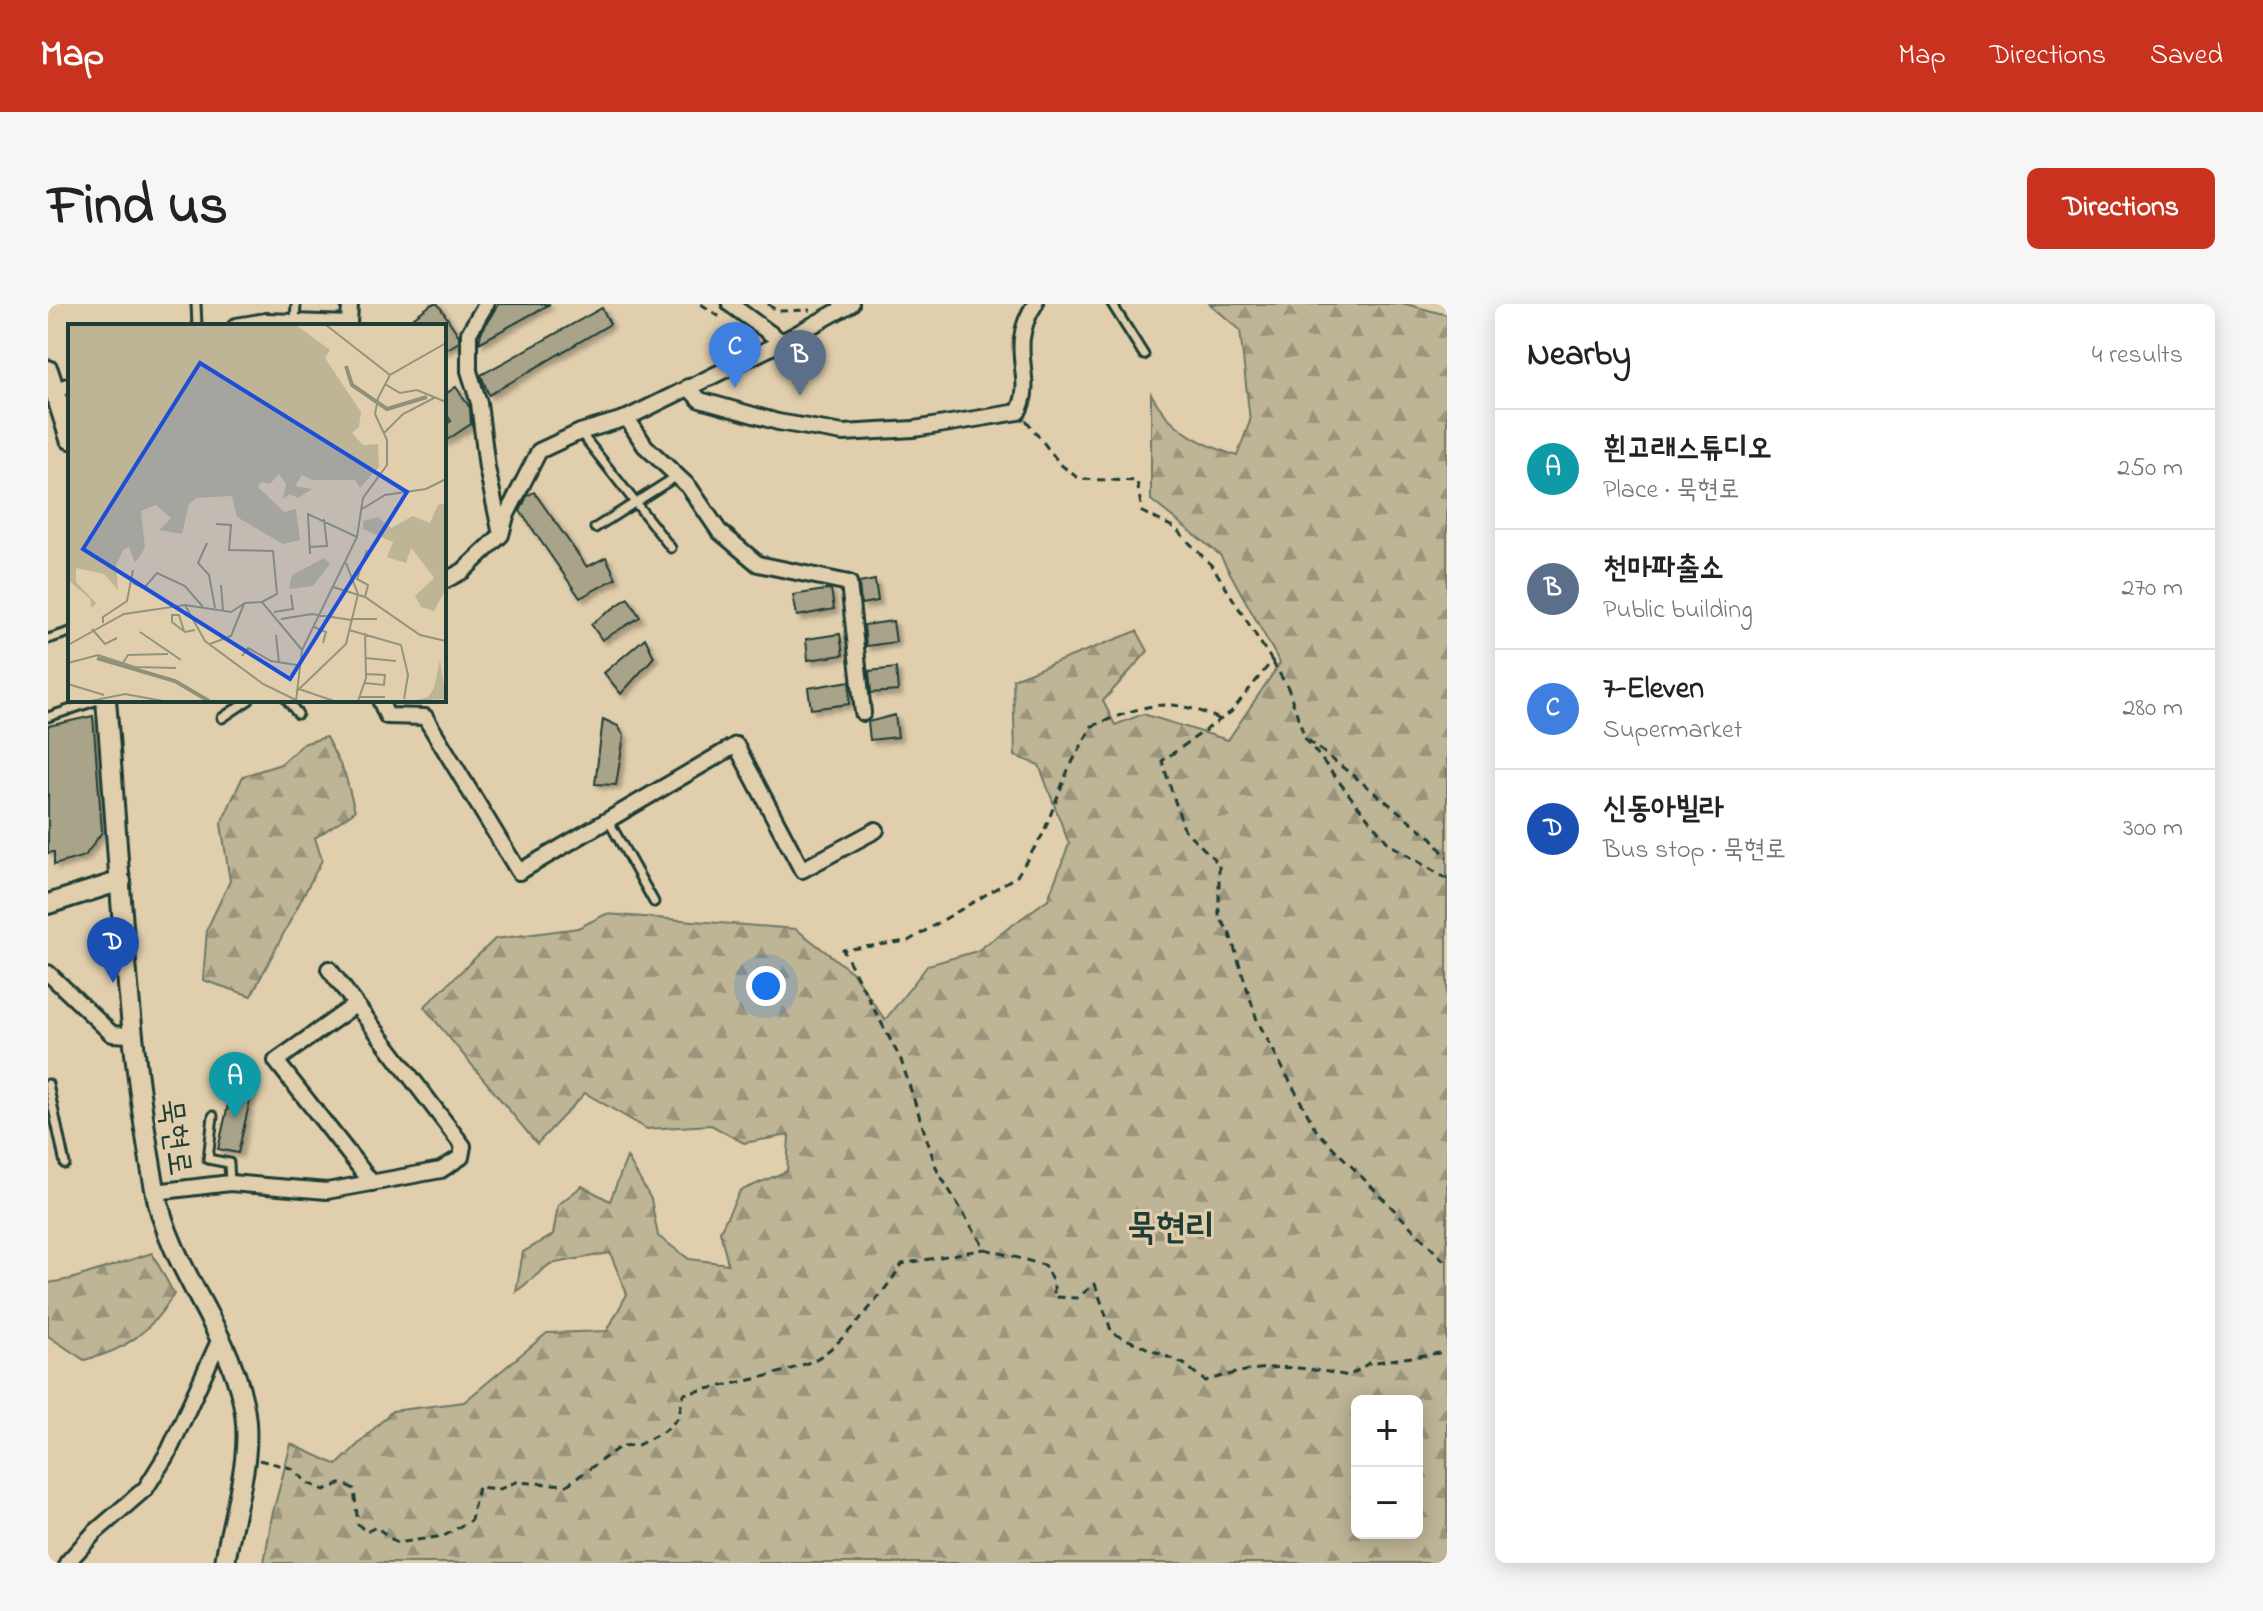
<!DOCTYPE html>
<html lang="en">
<head>
<meta charset="utf-8">
<style>
	:root { --surface:#fff; --page:#f6f6f6; --text:#222; --muted:#767676; --line:#e0e0e0; --accent:#c8321e }
	body { margin:0; font-family:"Indie Flower","Poor Story",sans-serif; background:var(--page); color:var(--text) }
	.controls { position:absolute; right:24px; bottom:24px; display:grid; overflow:hidden; border-radius:12px; box-shadow:0 4px 20px #0003 }
	.controls button { width:72px; height:72px; display:grid; place-items:center; padding:0; border:0; border-bottom:2px solid var(--line); background:var(--surface); color:var(--text); font:40px sans-serif }
	.you { position:absolute; left:718px; top:682px; width:28px; height:28px; margin:-20px; border:6px solid #fff; border-radius:50%; background:#1a73e8; box-shadow:0 0 0 12px #1a73e833 }
	.badge { display:grid; place-items:center; width:52px; height:52px; border-radius:50%; background:var(--accent); color:#fff; font-size:26px; font-weight:700 }
	.pin { position:absolute; translate:-50% -66px; filter:drop-shadow(0 2px 4px #0008) }
	.pin::after { content:''; position:absolute; top:42px; width:28px; height:24px; background:inherit; clip-path:polygon(0 0,100% 0,50% 100%) }
	.list { margin:0; padding:0; list-style:none }
	h2 { display:flex; justify-content:space-between; align-items:center; height:104px; margin:0; padding:0 32px; font-size:34px }
	h2 small { font-size:26px; font-weight:400; color:var(--muted) }
	.list li { display:grid; grid-template-columns:52px 1fr auto; gap:24px; align-items:center; box-sizing:border-box; height:120px; padding:0 32px; border-top:2px solid var(--line) }
	.list b { display:block; font-size:30px; white-space:nowrap }
	.list p { margin:0; font-size:26px; white-space:nowrap; color:var(--muted) }
	.list em { font-size:26px; font-style:normal; color:var(--muted) }
	.map { position:relative; flex:none; width:1399px; height:1259px; overflow:hidden; border-radius:12px }
	header { display:flex; align-items:center; gap:48px; box-sizing:border-box; height:112px; padding:0 40px; background:var(--accent); color:#fff }
	header strong { font-size:38px }
	nav { display:flex; gap:44px; margin-inline-start:auto; font-size:28px }
	.intro { display:flex; align-items:center; justify-content:space-between; box-sizing:border-box; height:192px; padding:0 48px }
	h1 { margin:0; font-size:56px }
	.button { padding:20px 36px; border-radius:12px; background:var(--accent); color:#fff; font-size:28px; font-weight:700 }
	main { display:flex; gap:48px; padding:0 48px }
	aside { flex:1; background:var(--surface); border-radius:12px; box-shadow:0 4px 20px #0003 }
	.map>svg:first-child { display:block }
	.forest { fill:url(#forest-firs); stroke:#6e7865; stroke-width:2; fill-rule:evenodd }
	.building { fill:#a8a389; stroke:#1f3d34; stroke-width:2; filter:url(#shadow) }
	.lines { fill:none; stroke-linecap:round; stroke-linejoin:round }
	.service-casing { stroke:#1f3d34; stroke-width:13 }
	.minor-casing { stroke:#1f3d34; stroke-width:20 }
	.tertiary-casing { stroke:#1f3d34; stroke-width:24 }
	.path { stroke:#1f3d34; stroke-width:3; stroke-dasharray:8 6; stroke-linecap:butt }
	.service { stroke:#e1ceac; stroke-width:7 }
	.minor { stroke:#e1ceac; stroke-width:14 }
	.tertiary { stroke:#e1ceac; stroke-width:18 }
	.labels { text-anchor:middle; stroke-width:6; stroke-linejoin:round; paint-order:stroke }
	.street-label { font-size:32px; fill:#1f3d34; stroke:#e1ceac }
	.quarter-label { font-size:36px; font-weight:bold; fill:#1f3d34; stroke:#e1ceac }
	.inset-river { fill:none; stroke:#8f917a; stroke-width:4 }
	.inset-road { fill:none; stroke:#93947c; stroke-width:2 }
	.view { fill:#1d4ed8; fill-opacity:0.15; stroke:#1d4ed8; stroke-width:4 }
	.inset-edge { fill:none; stroke:#1f3d34; stroke-width:4 }
</style>
</head>
<body>
<header>
<strong>Map</strong>
<nav><a>Map</a><a>Directions</a><a>Saved</a></nav>
</header>
<div class="intro"><h1>Find us</h1><a class="button">Directions</a></div>
<main>
<div class="map">
<svg width="1399" height="1259" viewBox="0 0 1399 1259">
	<defs>
		<pattern id="forest-firs" width="22" height="20" patternUnits="userSpaceOnUse" patternTransform="scale(2)"><rect width="22" height="20" fill="#beb496"/><path d="M5 1l3.5 6h-7zM16 11l3.5 6h-7z" fill="#9a947b"/></pattern>
		<filter id="shadow"><feDropShadow dx="4" dy="4" stdDeviation="2" flood-color="#0004"/></filter>
	</defs>
	<rect width="100%" height="100%" fill="#e1ceac"/>
	<filter id="ink" filterUnits="userSpaceOnUse"><feTurbulence type="fractalNoise" baseFrequency=".0125" numOctaves="2"/><feDisplacementMap in="SourceGraphic" scale="16" xChannelSelector="R" yChannelSelector="G"/><feConvolveMatrix kernelMatrix="1 2 1 2 8 2 1 2 1" color-interpolation-filters="sRGB"/></filter>
	<g filter="url(#ink)">
		<!-- forest -->
		<g class="forest">
			<path d="M1162,0H1358L1399,11V1259H216L224,1212L243,1140L289,1161L344,1107L416,1098L499,1029L559,1027L579,990L562,949L502,960L468,988L475,948L505,931L510,901L534,882L562,897L579,853L603,895L610,932L641,955L680,960L672,927L692,887L739,867L741,831L696,839L663,821L599,825L537,789L489,840L376,703L447,635L530,624L558,610L748,625L805,669L837,716L880,661L929,647L1000,595L1021,540L991,461L967,452L965,375L1089,327L1100,347L1055,397L1067,421L1095,410L1180,436L1232,359L1172,251L1103,196V90C1123,126 1151,139 1189,152L1202,117L1192,26ZM1369,1097V1229H1309V1097Z"/>
			<path d="M278,433L297,470L307,507L267,534L274,556L203,692L155,676L159,625L182,577L173,520L195,472L233,460L255,440Z"/>
			<path d="M104,949L126,990C104,1026 78,1047 36,1056L0,1032V979L23,975Z"/>
		</g>
		<!-- building -->
		<g class="building">
			<path d="M384,0H390L411,32V38L396,47V22H372L366,13Z"/>
			<path d="M450,0H502L431,39L433,29Z"/>
			<path d="M554,4L562,20L441,91L433,71Z"/>
			<path d="M408,83L422,104L423,120L396,138V122L403,117L396,107V91Z"/>
			<path d="M486,188L539,263L558,253L568,274L532,294L472,207L479,192Z"/>
			<path d="M827,276L830,297L813,300L811,279Z"/>
			<path d="M783,285L786,305L749,312L745,291Z"/>
			<path d="M580,294L592,313L554,336L543,320Z"/>
			<path d="M845,317L848,338L818,342L816,321Z"/>
			<path d="M792,330L795,351L760,356L758,335Z"/>
			<path d="M597,334L606,353L573,390L556,369Z"/>
			<path d="M848,364L850,387L823,389L821,367Z"/>
			<path d="M802,377L801,400L763,405L760,384Z"/>
			<path d="M847,411L850,433L822,436L820,418Z"/>
			<path d="M45,412L54,528L37,552L6,561V548L0,549V422Z"/>
			<path d="M555,415L570,422L576,432L568,481L547,480Z"/>
			<path d="M185,779L205,783L190,849L170,845Z"/>
		</g>
		<g class="lines">
			<defs>
				<g id="service">
					<path d="M148,0L149,22"/>
					<path d="M1064,0L1096,51"/>
					<path d="M247,18L248,0"/>
					<path d="M532,128L623,244"/>
					<path d="M547,224L629,172"/>
					<path d="M0,335L22,328"/>
					<path d="M239,396L250,410"/>
					<path d="M0,413L50,396"/>
					<path d="M174,414L201,396"/>
					<path d="M560,516L606,598"/>
					<path d="M0,780L17,860"/>
					<path d="M165,812L160,855L181,859L182,879"/>
				</g>
				<g id="minor">
					<path d="M438,0L421,29V67L431,99L439,164L452,226"/>
					<path d="M682,0L734,38L803,0"/>
					<path d="M188,22L218,17L301,20L302,0"/>
					<path d="M640,83L652,96L730,118L795,129L866,125L970,108C989,74 957,46 987,0"/>
					<path d="M9,86L22,81"/>
					<path d="M579,114L597,142L641,183L671,227L710,260L801,279L815,409"/>
					<path d="M396,277L415,267L453,231L458,212L491,147L532,128L579,114L734,38"/>
					<path d="M332,396L339,412L377,413L471,568L688,441L754,566L828,526"/>
					<path d="M0,669L64,730L82,731"/>
					<path d="M307,701L228,757L324,879"/>
					<path d="M107,888L182,879L279,887L393,866L413,853L415,842L281,665"/>
					<path d="M19,1259L46,1229L98,1184L121,1147L171,1037"/>
				</g>
				<g id="tertiary">
					<path d="M0,66L22,135"/>
					<path d="M58,396C72,559 77,724 107,885C121,962 179,1023 195,1098C207,1152 185,1205 177,1259"/>
					<path d="M0,600L73,577"/>
				</g>
			</defs>
			<!-- service casing -->
			<use href="#service" class="service-casing"/>
			<!-- minor casing -->
			<use href="#minor" class="minor-casing"/>
			<!-- tertiary casing -->
			<use href="#tertiary" class="tertiary-casing"/>
			<!-- path -->
			<g class="path">
				<path d="M653,0L675,15"/>
				<path d="M720,0L729,7L762,6"/>
				<path d="M978,116L1012,160L1031,175L1089,177L1094,208L1127,224L1165,263L1224,357L1183,408L1114,457L1136,525L1171,560V613L1181,627L1209,716L1268,826L1399,960"/>
				<path d="M1224,357L1240,384L1257,434L1310,502L1341,540L1399,575"/>
				<path d="M1171,415C1117,390 1097,402 1044,422L1020,466L995,530L969,572L860,637L795,646L853,756L889,866L937,945L996,961L1006,980V993L1029,994L1047,980L1064,1029L1136,1060L1157,1077C1215,1060 1242,1060 1301,1072L1321,1059L1399,1048"/>
				<path d="M1260,436L1384,534L1399,554"/>
				<path d="M211,1156L243,1164L260,1179L276,1186L295,1179L306,1185L310,1220L318,1228L328,1223L349,1239L396,1232L423,1216L430,1183L452,1185L468,1178L519,1181L573,1142L590,1141L618,1126L630,1114L636,1090C678,1080 729,1074 768,1055C792,1043 840,984 854,960L937,945"/>
			</g>
			<!-- service -->
			<use href="#service" class="service"/>
			<!-- minor -->
			<use href="#minor" class="minor"/>
			<!-- tertiary -->
			<use href="#tertiary" class="tertiary"/>
		</g>
	</g>
	<g class="labels">
		<!-- street labels -->
		<g class="street-label">
			<text transform="translate(129 833) rotate(82)" y="11">묵현로</text>
		</g>
		<!-- quarter labels -->
		<g class="quarter-label">
			<text x="1123" y="934">묵현리</text>
		</g>
	</g>
	<!-- overview -->
	<g transform="translate(20 20)">
		<rect width="378" height="378" fill="#e1ceac"/>
		<path d="M0,1H228L262,26L257,34L293,88L291,103L284,109L295,121L310,120L311,143L292,164L287,156H244L234,151L227,162L244,165L230,174L222,170L215,175L218,160L211,150L202,160L193,158L190,163L216,188L228,185L232,216L215,220L169,193L164,172L129,174L121,180L114,210L91,206L103,194L88,181L73,187L77,224L67,239L61,223L55,226L48,241L50,266L36,250L8,244V258L28,279L24,284L22,275L0,256ZM378,179V265L366,287L353,283L347,272L366,254L352,235L343,224L338,239L319,233L325,218L295,205V197L310,193L323,204L345,192L362,199L370,181ZM256,234L262,240L245,262L221,265L224,251ZM372,336L378,375L344,377L360,373L366,364Z" fill="#beb496"/>
		<path class="inset-river" d="M278,42L284,61L319,85L359,73M29,334L107,357L141,377"/>
		<path class="inset-road" d="M258,1L322,51M317,60L332,69L349,66L378,78M316,109L335,90L368,73M294,185L317,171L358,165L378,155M148,200L163,201L161,226L205,227L209,270L194,278M139,219L130,239L141,251L147,284M242,223L259,222L256,195M242,230L240,190L289,213M65,259L76,264L89,249L117,262L135,283M153,261L155,287M265,263L297,273L352,311L378,317M297,273L300,261L289,255L299,226M117,281L163,288L177,279L194,278L234,326M206,288L225,285L223,271M213,295L244,290L283,296M283,295H309M35,299V293L59,277L65,246M246,303L258,308L255,319M24,305L37,320L49,314M281,306L333,321L340,351L336,375M116,307L111,291H104V298L117,308L127,306M72,308L113,336M208,311L211,339M142,320L163,312L176,280M0,321L56,290L117,281L137,317L195,360L228,376M174,332L180,324L203,337L229,341M297,334L328,337M0,339L30,331L67,343L108,344M55,339L60,331L100,330M297,359L316,361L317,351L298,350M0,360L36,371M231,365L266,377M228,368L278,320L290,270L278,239M291,373H317M23,377L57,370L95,377M228,377L234,326L289,213L295,174L319,141V116L307,90L310,74L322,51L378,19M290,377L298,354L297,309"/>
		<path class="view" d="M132,39L339,168L222,355L15,225Z"/>
		<rect width="378" height="378" class="inset-edge"/>
	</g>
</svg>
<div class="controls">
<button>+</button>
<button>−</button>
</div>
<div class="you"></div>
<div class="pin badge" style="left:187px;top:814px;background:#0f9aa8">A</div>
<div class="pin badge" style="left:752px;top:92px;background:#5c6f8a">B</div>
<div class="pin badge" style="left:687px;top:84px;background:#3f7fe0">C</div>
<div class="pin badge" style="left:65px;top:679px;background:#1a4fb4">D</div>
</div>
<aside>
<h2>Nearby<small>4 results</small></h2>
<ul class="list">
<li><span class="badge" style="background:#0f9aa8">A</span><div><b>흰고래스튜디오</b><p>Place · 묵현로</p></div><em>250 m</em></li>
<li><span class="badge" style="background:#5c6f8a">B</span><div><b>천마파출소</b><p>Public building</p></div><em>270 m</em></li>
<li><span class="badge" style="background:#3f7fe0">C</span><div><b>7-Eleven</b><p>Supermarket</p></div><em>280 m</em></li>
<li><span class="badge" style="background:#1a4fb4">D</span><div><b>신동아빌라</b><p>Bus stop · 묵현로</p></div><em>300 m</em></li>
</ul>
</aside>
</main>
</body>
</html>
